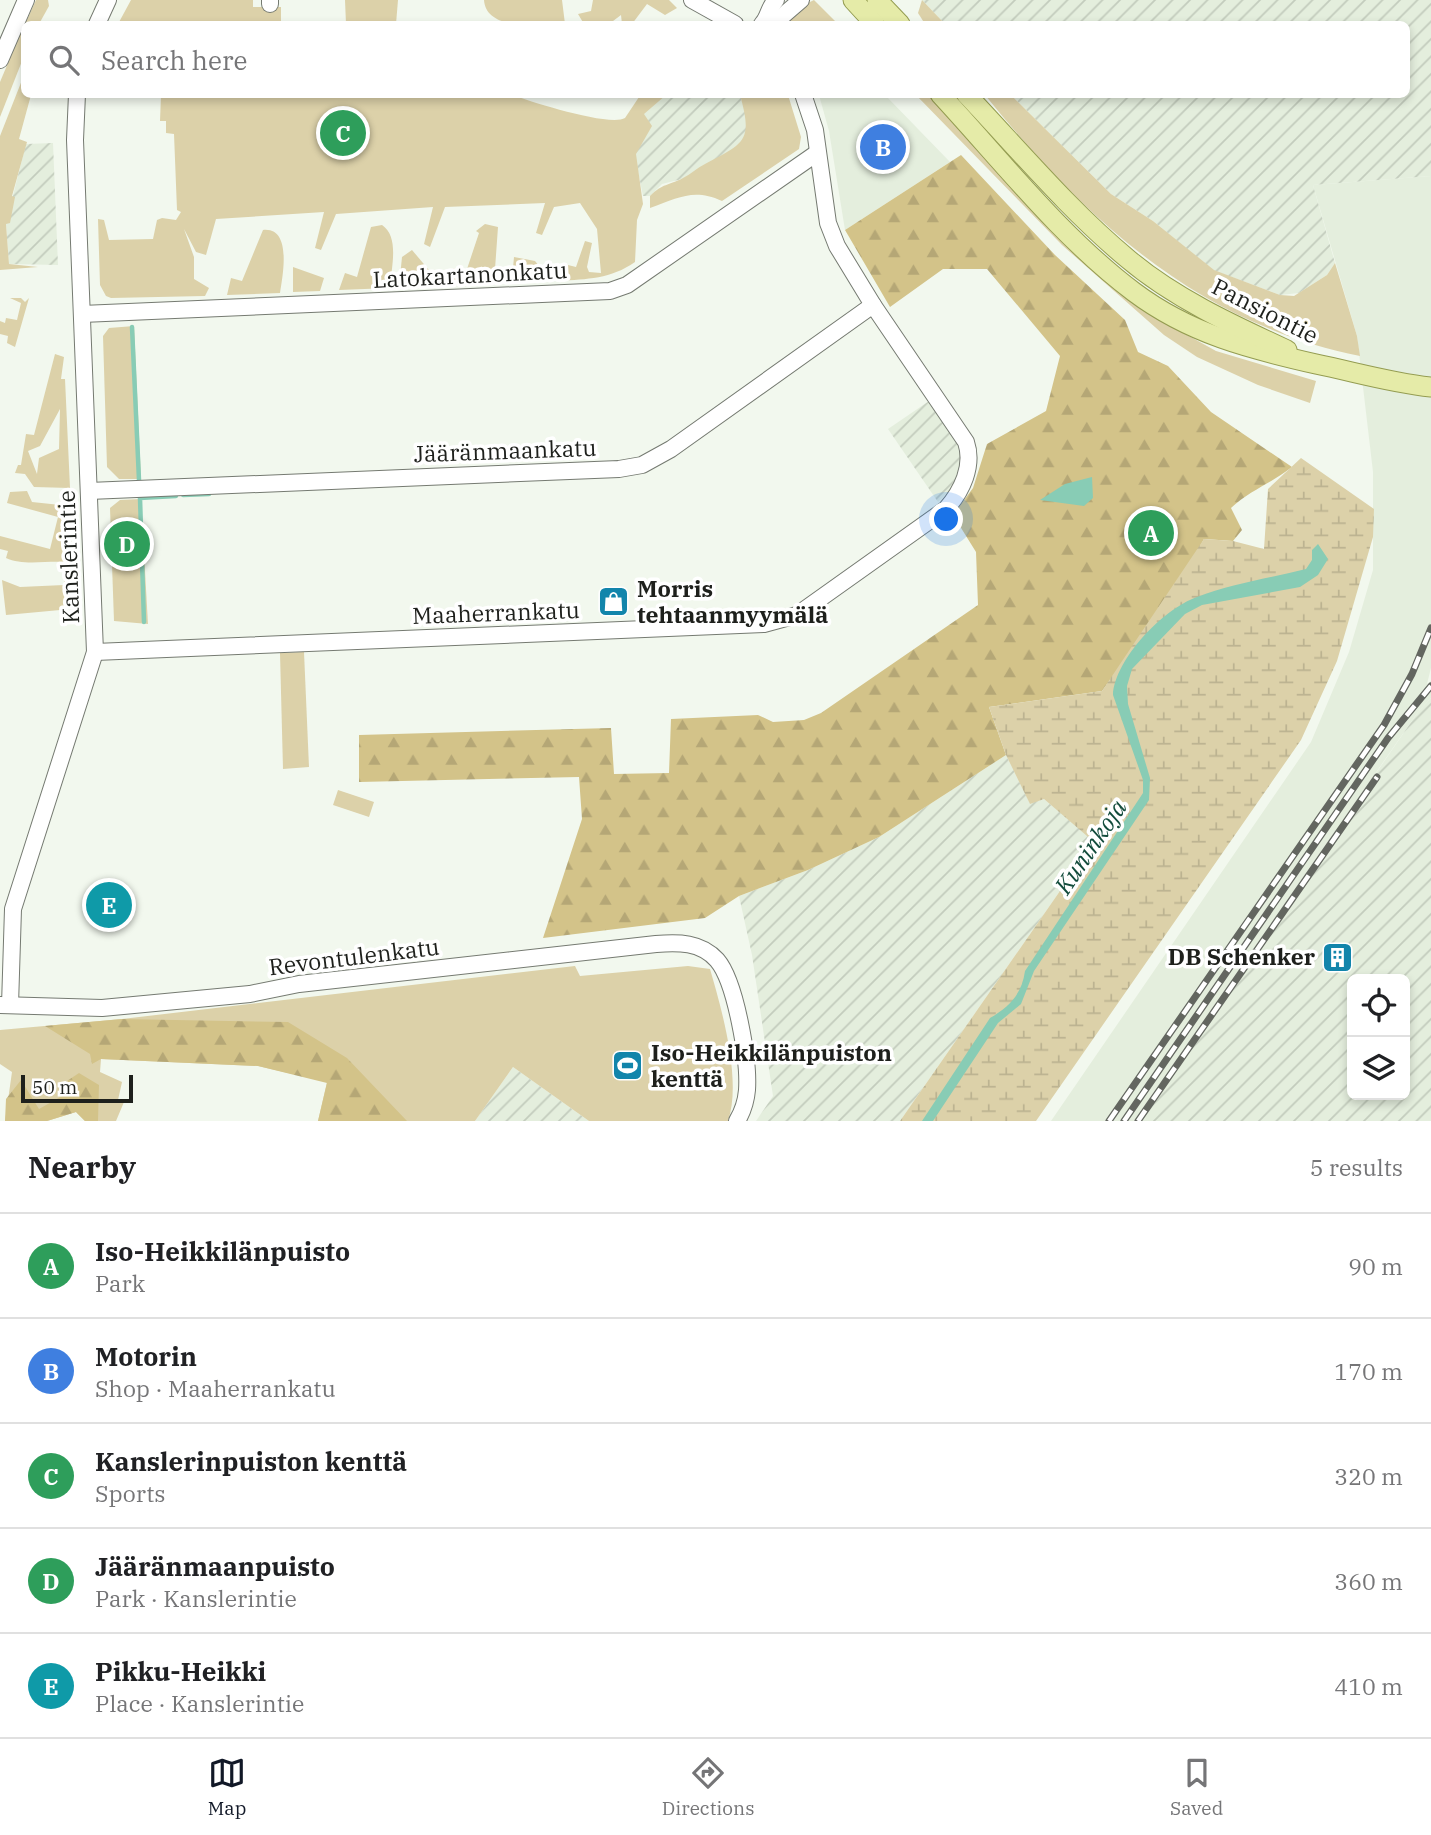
<!DOCTYPE html>
<html lang="en">
<head>
<meta charset="utf-8">
<style>
	:root { --surface:#fff; --page:#f2f2f2; --text:#202124; --muted:#757577; --line:#e0e0e0; --accent:#111827 }
	body { margin:0; font-family:"IBM Plex Serif",serif; background:var(--page); color:var(--text) }
	.controls { position:absolute; right:21px; bottom:21px; display:grid; overflow:hidden; border-radius:10px; box-shadow:0 4px 10px #0003 }
	.controls button { width:63px; height:63px; display:grid; place-items:center; padding:0; border:0; border-bottom:2px solid var(--line); background:var(--surface); color:var(--text); font:35px sans-serif }
	.scale { position:absolute; left:21px; bottom:18px; width:112px; box-sizing:border-box; padding-left:7px; border:4px solid #1e201c; border-top:0; font-size:19px; line-height:24px; white-space:nowrap; color:#1e201c; -webkit-text-stroke:5px #fff; paint-order:stroke }
	.you { position:absolute; left:947px; top:520px; width:24px; height:24px; margin:-18px; border:5px solid #fff; border-radius:50%; background:#1a73e8; box-shadow:0 0 0 10px #1a73e833 }
	.badge { display:grid; place-items:center; width:46px; height:46px; border-radius:50%; background:var(--accent); color:#fff; font-size:23px; font-weight:700 }
	.pin { position:absolute; translate:-50% -50%; border:4px solid #fff; box-shadow:0 2px 7px #0006 }
	.list { margin:0; padding:0; list-style:none }
	h2 { display:flex; justify-content:space-between; align-items:center; height:91px; margin:0; padding:0 28px; font-size:30px }
	h2 small { font-size:23px; font-weight:400; color:var(--muted) }
	.list li { display:grid; grid-template-columns:46px 1fr auto; gap:21px; align-items:center; box-sizing:border-box; height:105px; padding:0 28px; border-top:2px solid var(--line) }
	.list b { display:block; font-size:26px; white-space:nowrap }
	.list p { margin:0; font-size:23px; white-space:nowrap; color:var(--muted) }
	.list em { font-size:23px; font-style:normal; color:var(--muted) }
	.icon { flex:none; width:38px; height:38px; fill:none; stroke:currentColor; stroke-width:2; stroke-linecap:round; stroke-linejoin:round }
	.map { position:relative; flex:none; width:1431px; height:1121px; overflow:hidden }
	.search { position:absolute; background:var(--surface); box-shadow:0 4px 10px #0003; left:21px; right:21px; top:21px; height:77px; display:flex; align-items:center; gap:18px; box-sizing:border-box; padding:0 24px; border-radius:10px; color:var(--muted); font-size:26px }
	.sheet { height:616px; background:var(--surface) }
	nav { display:flex; justify-content:space-around; align-items:center; box-sizing:border-box; height:98px; border-top:2px solid var(--line); background:var(--surface); font-size:19px; color:var(--muted) }
	nav a { display:grid; justify-items:center; gap:4px }
	nav .on { color:var(--accent) }
	.map>svg:first-child { display:block }
	.built { fill:#e4eedd }
	.industrial { fill:url(#industrial-furrows); fill-rule:evenodd }
	.green { fill:#dcd1a9; fill-rule:evenodd }
	.forest { fill:url(#forest-firs) }
	.wetland { fill:url(#wetland-marsh) }
	.water { fill:#88ccb5 }
	.lines { fill:none; stroke-linecap:round; stroke-linejoin:round }
	.stream { stroke:#88ccb5; stroke-width:4.5 }
	.minor-casing { stroke:#757a71; stroke-width:18 }
	.major-casing { stroke:#949c51; stroke-width:21 }
	.minor { stroke:#fff; stroke-width:16 }
	.major { stroke:#e5eba8; stroke-width:19 }
	.rail-casing { stroke:#636660; stroke-width:7 }
	.rail { stroke:#fff; stroke-width:4.5; stroke-dasharray:13; stroke-linecap:butt }
	.labels { text-anchor:middle; stroke-width:7; stroke-linejoin:round; paint-order:stroke }
	.street-label { font-size:23px; fill:#1e201c; stroke:#fff }
	.poi-label { font-size:23px; font-weight:bold; fill:#1e201c; stroke:#fff; text-anchor:start }
	.water-label { font-size:24px; font-style:italic; fill:#134c3c; stroke:#fff }
</style>
</head>
<body>
<div class="map">
<svg width="1431" height="1121" viewBox="0 0 1431 1121">
	<defs>
		<pattern id="industrial-furrows" width="10" height="10" patternUnits="userSpaceOnUse" patternTransform="scale(1.75)"><rect width="10" height="10" fill="#e4eedd"/><path d="M-1 1l2-2M0 10L10 0M9 11l2-2" fill="none" stroke="#c3ccbd"/></pattern>
		<pattern id="forest-firs" width="22" height="20" patternUnits="userSpaceOnUse" patternTransform="scale(1.75)"><rect width="22" height="20" fill="#d3c389"/><path d="M5 1l3.5 6h-7zM16 11l3.5 6h-7z" fill="#b5a776"/></pattern>
		<pattern id="wetland-marsh" width="20" height="14" patternUnits="userSpaceOnUse" patternTransform="scale(1.75)"><rect width="20" height="14" fill="#dcd1a9"/><path d="M1 5h8M5 5V1M11 12h8M15 12V8" fill="none" stroke="#bcb391"/></pattern>
	</defs>
	<rect width="100%" height="100%" fill="#f2f8ee"/>
	<!-- built -->
	<g class="built">
		<path d="M819,95H885L950,162L845,230L829,131Z"/>
		<path d="M1431,176V668L1427,684L1431,681V698L1418,712L1134,1121H1051L1311,742L1349,652L1373,570V472L1357,336L1313,185Z"/>
	</g>
	<!-- industrial -->
	<g class="industrial">
		<path d="M922,0H1431V176L1313,185L1335,263L1327,275L1299,293L1280,295L1213,270L1153,221L1111,194L1011,95L1406,94V24H945Z"/>
		<path d="M659,94L740,95L747,117V131L743,142L730,153L682,179L662,184L650,196H643L628,121Z"/>
		<path d="M53,143L58,265L9,264L6,223L26,144Z"/>
		<path d="M929,401L957,442L961,461L953,487L938,502L888,429Z"/>
		<path d="M1431,698V1121H1137L1418,712ZM1352,979H1405V1095H1352Z"/>
		<path d="M1006,755L1030,803L1044,799L1094,841L1069,878L900,1121H756L773,1096L752,955L739,896L808,870L879,837Z"/>
		<path d="M513,1067L589,1121H475Z"/>
	</g>
	<!-- green -->
	<g class="green">
		<path d="M36,0H48L49,6L39,24H25Z"/>
		<path d="M131,0H253V7H281V24H118Z"/>
		<path d="M345,0H398L396,24H346Z"/>
		<path d="M484,0H562L565,24C544,26 486,32 484,0Z"/>
		<path d="M593,0H669L677,8L665,15L647,4L632,24H622L621,15L609,24H584L578,14L591,11Z"/>
		<path d="M814,0L838,24H786L804,5Z"/>
		<path d="M922,0L945,24H925L918,13Z"/>
		<path d="M24,25V56L0,117V82Z"/>
		<path d="M24,75V94L31,95L19,139L27,142L12,196L15,197L10,223L6,224L9,264L38,267L0,270V136Z"/>
		<path d="M161,95H513C531,102 610,127 625,118L639,97L666,95L644,114L652,126L636,154L643,204L637,220L635,262C611,279 587,279 559,281L564,264L576,267L585,241L592,243L587,267L589,272L601,273L597,229L580,203L554,207L542,235L536,233L545,203L445,207L430,247L424,244L433,207L336,214L321,250L315,248L324,212L216,219L206,255L196,252L184,229L194,257V279L209,288L205,296L111,298L106,296L100,285L98,219L104,220L109,240L153,239L157,220L162,218L176,220L181,212L177,210L174,134L166,133V121H160Z"/>
		<path d="M740,95H788L801,137L799,149L722,201C693,188 679,198 650,208V196C663,183 668,186 683,178C691,174 697,168 705,164C745,143 753,141 740,95Z"/>
		<path d="M916,95H928L990,160L1153,316L1216,351L1316,381L1310,403L1258,385L1197,357L1164,335L1062,245Z"/>
		<path d="M985,95H1011L1111,194L1153,221L1214,270L1280,295L1294,296L1327,275L1335,263L1357,336L1360,356C1197,323 1086,220 985,95Z"/>
		<path d="M485,224L498,227L494,283L449,285L453,268L466,272L479,233L476,231Z"/>
		<path d="M382,225C400,237 391,268 390,288L339,290L345,273L357,277L371,227Z"/>
		<path d="M263,230C292,227 283,274 280,293L227,295L231,278L242,281Z"/>
		<path d="M412,250L434,276L431,286L399,287L402,257Z"/>
		<path d="M514,257L535,261L543,271L540,282H508L506,269L513,268Z"/>
		<path d="M293,267L324,278L320,291L293,292Z"/>
		<path d="M10,298H21L25,302L29,298L15,347L7,343L8,336L0,334V321L5,323L6,318L17,320L21,303Z"/>
		<path d="M134,326L141,479H119L107,467L103,336L109,328Z"/>
		<path d="M55,354L64,357L61,379H65L70,488L34,487L25,474L15,473L18,465H21L26,434L34,435ZM60,409L59,449L39,458L37,474L28,451L40,446Z"/>
		<path d="M27,491L32,502L70,506L72,563C52,559 25,567 6,558L8,551L0,549V536L50,549L58,517L7,503L10,492Z"/>
		<path d="M141,499L148,624L114,621L110,508L120,500Z"/>
		<path d="M64,573H73L74,605L71,609L6,615L2,580L20,587L64,585Z"/>
		<path d="M304,652L309,767L283,769L280,653Z"/>
		<path d="M338,790L374,802L369,817L333,805Z"/>
		<path d="M575,966L580,976L688,966L710,969C722,1010 742,1081 728,1121H589L513,1067L475,1121H318L327,1082L258,1066L101,1059L100,1072L122,1082L118,1100L124,1102L116,1121H85L76,1112L47,1121H5L12,1072L0,1064V1030L122,1019Z"/>
	</g>
	<!-- forest -->
	<g class="forest">
		<path d="M961,155L1055,255L1125,320L1138,352L1168,366L1211,412L1292,467C1272,483 1250,490 1231,508L1242,530L1233,541L1204,539L1178,586L1102,691L989,707L1006,755L879,837L808,870L739,896L705,918L543,938L582,819L579,777L359,782V735L611,728L614,774L669,773L671,719L758,715L773,722L804,720L821,713L978,605L976,552L953,515L973,488L987,444L1046,411L1060,356L987,269H943L890,307L845,230Z"/>
		<path d="M122,1019L288,1022L347,1058L407,1121H318L327,1083L258,1066L101,1059L92,1064L90,1054L45,1026Z"/>
		<path d="M79,1073L99,1085L98,1121H85L76,1112L47,1121H5L6,1099L21,1080L39,1109L71,1091L67,1081Z"/>
	</g>
	<!-- wetland -->
	<path class="wetland" d="M1301,458L1374,509L1373,537L1337,661L1301,740L1036,1121H900L1094,842L1044,799L1030,804L1006,755L989,707L1102,691L1204,539L1233,541L1264,549L1268,489Z"/>
	<!-- water -->
	<g class="water">
		<path d="M1092,477L1093,498L1084,506L1040,500L1065,484Z"/>
		<path d="M1318,544L1328,559L1318,575L1300,587L1202,605L1185,614L1132,669L1127,686L1128,704L1150,778L1149,800L1034,971L1021,1004L998,1023L933,1121H922L990,1018C1009,1007 1022,994 1025,971L1143,793V780L1113,695C1115,659 1163,609 1197,597C1231,584 1270,578 1306,569L1312,560V550Z"/>
	</g>
	<g class="lines">
		<!-- stream -->
		<g class="stream">
			<path d="M132,327L139,480"/>
			<path d="M183,495L209,494"/>
			<path d="M144,622L140,498L176,496"/>
		</g>
		<defs>
			<g id="minor">
				<path d="M692,0L735,24"/>
				<path d="M270,4V0"/>
				<path d="M766,20L779,19L801,0"/>
				<path d="M97,24L108,0"/>
				<path d="M762,24C769,17 768,8 776,0"/>
				<path d="M0,60L26,0"/>
				<path d="M82,314L610,291L627,285L817,153"/>
				<path d="M89,491L619,469L642,465L671,449L873,305"/>
				<path d="M95,652L764,624L797,615L946,509C962,491 974,466 966,442L873,305L837,246L828,223L815,130L803,94"/>
				<path d="M0,1005L102,1008L250,994L299,984L656,944C678,942 701,942 717,960C736,982 749,1061 747,1090C746,1102 743,1111 737,1121"/>
				<path d="M10,1005L13,909L95,652L75,140L77,94"/>
			</g>
			<g id="major">
				<path d="M853,0L875,24"/>
				<path d="M877,0L900,24"/>
				<path d="M940,94C1002,161 1061,237 1134,292C1190,334 1250,349 1316,364C1355,372 1392,383 1431,387"/>
				<path d="M966,94C1019,150 1069,210 1128,259C1174,298 1233,325 1287,350"/>
			</g>
		</defs>
		<!-- minor casing -->
		<use href="#minor" class="minor-casing"/>
		<!-- major casing -->
		<use href="#major" class="major-casing"/>
		<!-- minor -->
		<use href="#minor" class="minor"/>
		<!-- major -->
		<use href="#major" class="major"/>
		<defs>
			<g id="rail">
				<path d="M1109,1121L1384,725L1412,674L1431,628"/>
				<path d="M1124,1121L1388,738L1431,686"/>
				<path d="M1138,1121L1377,777"/>
			</g>
		</defs>
		<!-- rail casing -->
		<use href="#rail" class="rail-casing"/>
		<!-- rail -->
		<use href="#rail" class="rail"/>
	</g>
	<!-- icons -->
	<defs>
		<symbol id="shop-square" viewBox="-11 -11 22 22"><rect x="-9" y="-9" width="18" height="18" rx="4" fill="#1285ab" stroke="#fff"/><path d="M-5-2.5h2.3a2.7 3.5 0 0 1 5.4 0H5L5.5 6h-11ZM-1.5-2.5h3a1.5 2.3 0 0 0-3 0Z" fill="#fff"/></symbol>
		<symbol id="building-square" viewBox="-11 -11 22 22"><rect x="-9" y="-9" width="18" height="18" rx="4" fill="#1285ab" stroke="#fff"/><path d="M-4-6H4V6H1V3H-1V6H-4ZM-2.5-4.3h1.7v1.8h-1.7ZM.8-4.3h1.7v1.8H.8ZM-2.5-1h1.7V.8h-1.7ZM.8-1h1.7V.8H.8Z" fill="#fff"/></symbol>
		<symbol id="stadium-square" viewBox="-11 -11 22 22"><rect x="-9" y="-9" width="18" height="18" rx="4" fill="#1285ab" stroke="#fff"/><path d="M0-5a6.5 5 0 1 0 0 10a6.5 5 0 1 0 0-10ZM-3.5-1.8h7v3.6h-7Z" fill="#fff"/></symbol>
	</defs>
	<g fill-rule="evenodd">
		<use href="#shop-square" x="596" y="584" width="35" height="35"/>
		<use href="#building-square" x="1320" y="940" width="35" height="35"/>
		<use href="#stadium-square" x="610" y="1048" width="35" height="35"/>
	</g>
	<g class="labels">
		<!-- street labels -->
		<g class="street-label">
			<text transform="translate(470 275) rotate(-3)" y="8">Latokartanonkatu</text>
			<text transform="translate(1265 311) rotate(27)" y="8">Pansiontie</text>
			<text transform="translate(505 451) rotate(-2)" y="8">Jääränmaankatu</text>
			<text transform="translate(69 557) rotate(-92)" y="8">Kanslerintie</text>
			<text transform="translate(496 613) rotate(-2)" y="8">Maaherrankatu</text>
			<text transform="translate(354 957) rotate(-7)" y="8">Revontulenkatu</text>
		</g>
		<!-- poi labels -->
		<g class="poi-label">
			<text x="637" y="597">Morris<tspan x="637" dy="26">tehtaanmyymälä</tspan></text>
			<text x="1315" y="965" text-anchor="end">DB Schenker</text>
			<text x="651" y="1061">Iso-Heikkilänpuiston<tspan x="651" dy="26">kenttä</tspan></text>
		</g>
		<!-- water labels -->
		<g class="water-label">
			<text transform="translate(1091 847) rotate(-56)" y="8">Kuninkoja</text>
		</g>
	</g>
</svg>
<div class="controls">
<button><svg class="icon" aria-label="locate" viewBox="0 0 24 24"><circle cx="12" cy="12" r="6"/><path d="M12 2v4M12 18v4M2 12h4M18 12h4"/></svg></button>
<button><svg class="icon" aria-label="layers" viewBox="0 0 24 24"><path d="M12 4l9 5-9 5-9-5zM3 14l9 5 9-5"/></svg></button>
</div>
<div class="scale">50 m</div>
<div class="you"></div>
<div class="pin badge" style="left:1151px;top:533px;background:#2e9e5b">A</div>
<div class="pin badge" style="left:883px;top:147px;background:#3f7fe0">B</div>
<div class="pin badge" style="left:343px;top:133px;background:#2e9e5b">C</div>
<div class="pin badge" style="left:127px;top:544px;background:#2e9e5b">D</div>
<div class="pin badge" style="left:109px;top:905px;background:#0f9aa8">E</div>
<div class="search"><svg class="icon" aria-label="search" viewBox="0 0 24 24"><circle cx="10" cy="10" r="6"/><path d="M15 15l6 6"/></svg>Search here</div>
</div>
<section class="sheet">
<h2>Nearby<small>5 results</small></h2>
<ul class="list">
<li><span class="badge" style="background:#2e9e5b">A</span><div><b>Iso-Heikkilänpuisto</b><p>Park</p></div><em>90 m</em></li>
<li><span class="badge" style="background:#3f7fe0">B</span><div><b>Motorin</b><p>Shop · Maaherrankatu</p></div><em>170 m</em></li>
<li><span class="badge" style="background:#2e9e5b">C</span><div><b>Kanslerinpuiston kenttä</b><p>Sports</p></div><em>320 m</em></li>
<li><span class="badge" style="background:#2e9e5b">D</span><div><b>Jääränmaanpuisto</b><p>Park · Kanslerintie</p></div><em>360 m</em></li>
<li><span class="badge" style="background:#0f9aa8">E</span><div><b>Pikku-Heikki</b><p>Place · Kanslerintie</p></div><em>410 m</em></li>
</ul>
</section>
<nav>
<a class="on"><svg class="icon" aria-label="map" viewBox="0 0 24 24"><path d="M3 6l6-2 6 2 6-2v14l-6 2-6-2-6 2zM9 4v14M15 6v14"/></svg>Map</a>
<a><svg class="icon" aria-label="directions" viewBox="0 0 24 24"><path d="M12 3l9 9-9 9-9-9zM9 14v-3h6M13 9l2 2-2 2"/></svg>Directions</a>
<a><svg class="icon" aria-label="saved" viewBox="0 0 24 24"><path d="M7 4h10v16l-5-4-5 4z"/></svg>Saved</a>
</nav>
</body>
</html>
